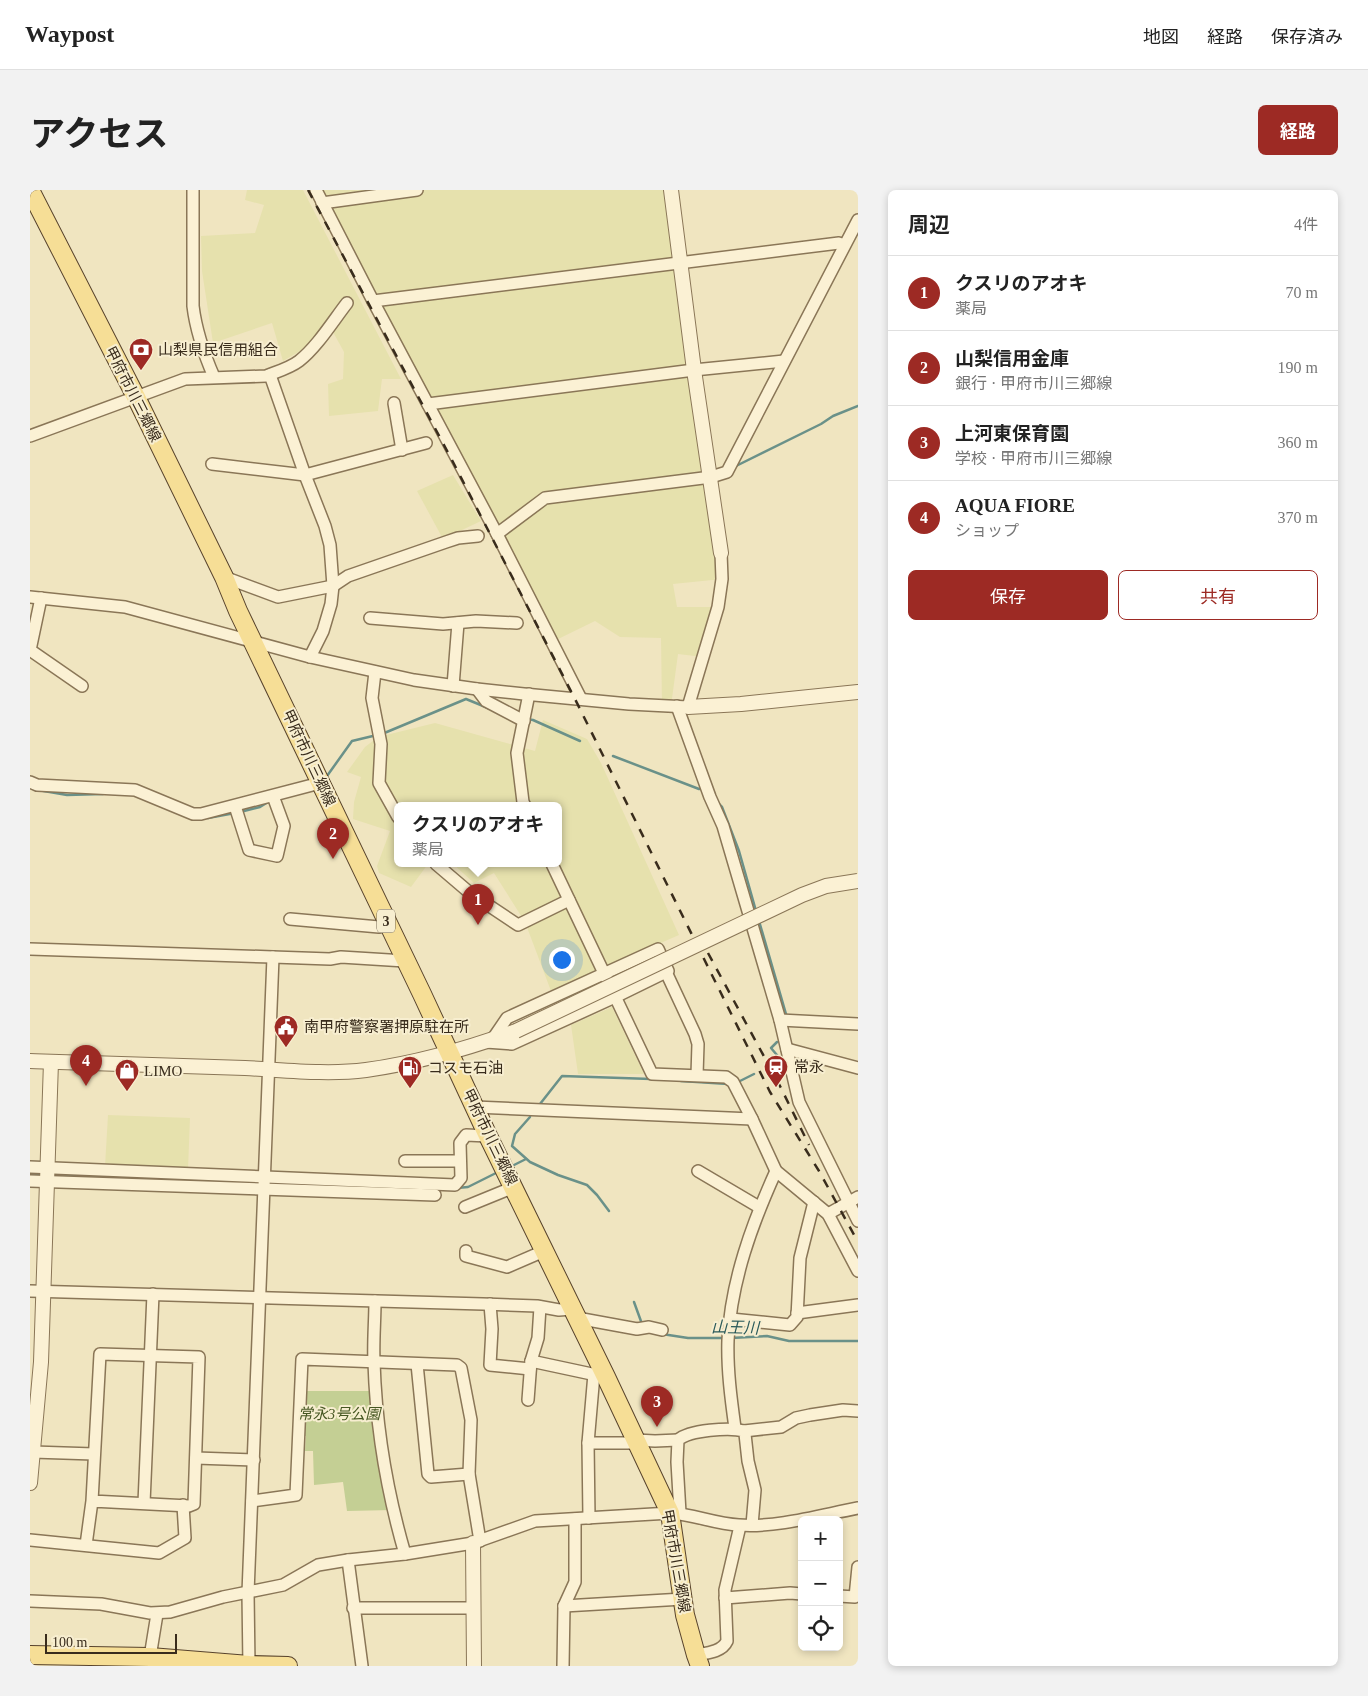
<!DOCTYPE html>
<html lang="ja">
<head>
<meta charset="utf-8">
<style>
	:root { --surface:#fff; --page:#f2f2f2; --text:#222; --muted:#767676; --line:#e0e0e0; --accent:#9d2a24 }
	body { margin:0; font-family:"Times New Roman","Noto Sans JP",serif; background:var(--page); color:var(--text) }
	.controls { position:absolute; right:15px; bottom:15px; display:grid; overflow:hidden; border-radius:8px; box-shadow:0 2px 8px #0003 }
	.controls button { width:45px; height:45px; display:grid; place-items:center; padding:0; border:0; border-bottom:1px solid var(--line); background:var(--surface); color:var(--text); font:25px sans-serif }
	.scale { position:absolute; left:15px; bottom:12px; width:132px; box-sizing:border-box; padding-left:5px; border:2px solid #392c1c; border-top:0; font-size:14px; line-height:18px; white-space:nowrap; color:#392c1c; -webkit-text-stroke:4px #f7eed0; paint-order:stroke }
	.you { position:absolute; left:531px; top:769px; width:18px; height:18px; margin:-12px; border:4px solid #fff; border-radius:50%; background:#1a73e8; box-shadow:0 0 0 8px #1a73e833 }
	.badge { display:grid; place-items:center; width:32px; height:32px; border-radius:50%; background:var(--accent); color:#fff; font-size:16px; font-weight:700 }
	.pin { position:absolute; translate:-50% -41px; filter:drop-shadow(0 1px 2px #0008) }
	.pin::after { content:''; position:absolute; top:26px; width:18px; height:15px; background:inherit; clip-path:polygon(0 0,100% 0,50% 100%) }
	.popup { position:absolute; left:364px; top:612px; width:168px; height:65px; box-sizing:border-box; display:grid; place-content:center; border-radius:8px; background:var(--surface); filter:drop-shadow(0 1px 4px #0005); font-size:16px; white-space:nowrap; color:var(--muted) }
	.popup b { font-size:19px; color:var(--text) }
	.popup::after { content:''; position:absolute; left:50%; top:100%; margin-left:-10px; border:10px solid transparent; border-top-color:var(--surface) }
	.list { margin:0; padding:0; list-style:none }
	h2 { display:flex; justify-content:space-between; align-items:center; height:65px; margin:0; padding:0 20px; font-size:21px }
	h2 small { font-size:16px; font-weight:400; color:var(--muted) }
	.list li { display:grid; grid-template-columns:32px 1fr auto; gap:15px; align-items:center; box-sizing:border-box; height:75px; padding:0 20px; border-top:1px solid var(--line) }
	.list b { display:block; font-size:19px; white-space:nowrap }
	.list p { margin:0; font-size:16px; white-space:nowrap; color:var(--muted) }
	.list em { font-size:16px; font-style:normal; color:var(--muted) }
	.actions { display:flex; gap:10px; padding:15px 20px }
	.actions a { flex:1; padding:11px 0; border:1px solid var(--accent); border-radius:8px; text-align:center; font-size:18px; color:var(--accent) }
	.actions .main { background:var(--accent); color:#fff }
	.icon { flex:none; width:28px; height:28px; fill:none; stroke:currentColor; stroke-width:2; stroke-linecap:round; stroke-linejoin:round }
	.map { position:relative; flex:none; width:828px; height:1476px; overflow:hidden; border-radius:8px }
	header { display:flex; align-items:center; gap:30px; box-sizing:border-box; height:70px; padding:0 25px; background:var(--surface); border-bottom:1px solid var(--line) }
	header strong { font-size:24px }
	nav { display:flex; gap:28px; margin-inline-start:auto; font-size:18px }
	.intro { display:flex; align-items:center; justify-content:space-between; box-sizing:border-box; height:120px; padding:0 30px }
	h1 { margin:0; font-size:35px }
	.button { padding:12px 22px; border-radius:8px; background:var(--accent); color:#fff; font-size:18px; font-weight:700 }
	main { display:flex; gap:30px; padding:0 30px }
	aside { flex:1; background:var(--surface); border-radius:8px; box-shadow:0 2px 8px #0003 }
	.map>svg:first-child { display:block }
	.farmland { fill:#e6e1ad }
	.green { fill:#c4cf94 }
	.lines { fill:none; stroke-linecap:round; stroke-linejoin:round }
	.stream { stroke:#6a9189; stroke-width:2.5 }
	.minor-casing { stroke:#8a7657; stroke-width:14 }
	.tertiary-casing { stroke:#8a7657; stroke-width:16 }
	.primary-casing { stroke:#58432c; stroke-width:20 }
	.minor { stroke:#fbf1d4; stroke-width:11 }
	.tertiary { stroke:#fbf1d4; stroke-width:14 }
	.primary { stroke:#f6de96; stroke-width:18 }
	.rail { stroke:#392c1c; stroke-width:2.5; stroke-dasharray:9 9; stroke-linecap:butt }
	.tertiary-bridge-casing { stroke:#8a7657; stroke-width:16; stroke-linecap:butt }
	.tertiary-bridge { stroke:#fbf1d4; stroke-width:14 }
	.labels { text-anchor:middle; stroke-width:4; stroke-linejoin:round; paint-order:stroke }
	.shield { fill:#f7eed0; stroke:#726652; stroke-width:1 }
	.shield-label { font-size:14px; font-weight:bold; fill:#392c1c }
	.poi-label { font-size:15px; fill:#392c1c; stroke:#f7eed0; text-anchor:start }
	.street-label { font-size:15px; fill:#392c1c; stroke:#f7eed0 }
	.park-label { font-size:15px; font-style:italic; fill:#465722; stroke:#f7eed0 }
	.water-label { font-size:16px; font-style:italic; fill:#2b5a5a; stroke:#f7eed0 }
</style>
</head>
<body>
<header>
<strong>Waypost</strong>
<nav><a>地図</a><a>経路</a><a>保存済み</a></nav>
</header>
<div class="intro"><h1>アクセス</h1><a class="button">経路</a></div>
<main>
<div class="map">
<svg width="828" height="1476" viewBox="0 0 828 1476">
	<rect width="100%" height="100%" fill="#f0e5c0"/>
	<!-- farmland -->
	<g class="farmland">
		<path d="M217,0H273L371,189H352L348,221L299,226L298,194L313,189L314,162L303,142L253,171L242,133L183,153L172,81L171,46L225,43L234,15L215,10Z"/>
		<path d="M286,0H641L692,389L643,394L647,417H688L673,467L648,464L641,516H632L631,448L590,447L565,431L522,452Z"/>
		<path d="M423,285L451,331L413,349L387,301Z"/>
		<path d="M513,530L557,549L571,573L649,745L521,801L495,732L464,683L444,693L423,674H528V616H368V674H398L381,697L349,683L347,676L360,641L323,629L324,612L331,587L317,582L335,557L348,547L405,533L505,561Z"/>
		<path d="M582,817L614,884H548L541,835Z"/>
		<path d="M78,925L160,928L158,980L75,976Z"/>
	</g>
	<!-- green -->
	<path class="green" d="M270,1201H346L362,1320L317,1321L313,1292L284,1295L283,1261H275L276,1246H268Z"/>
	<g class="lines">
		<!-- stream -->
		<g class="stream">
			<path d="M704,277L791,234L803,226L828,216"/>
			<path d="M496,529L503,530L550,551"/>
			<path d="M352,544L436,509L458,518"/>
			<path d="M583,566L669,599"/>
			<path d="M297,586L322,551L347,545"/>
			<path d="M8,600L37,605L73,604"/>
			<path d="M687,612L692,617L709,661L726,721"/>
			<path d="M210,622L230,617L238,612"/>
			<path d="M178,628L205,623"/>
			<path d="M729,731L756,824"/>
			<path d="M744,875L752,871L741,858L747,852"/>
			<path d="M651,891L698,894"/>
			<path d="M710,891L724,884"/>
			<path d="M510,914L532,886L621,889"/>
			<path d="M500,927L485,944L482,956L500,972L528,985L557,995L567,1005L579,1021"/>
			<path d="M482,976L496,969"/>
			<path d="M0,983L9,984"/>
			<path d="M25,984L183,990"/>
			<path d="M427,998L438,997L468,982"/>
			<path d="M604,1112L612,1134"/>
			<path d="M632,1144L658,1148H696"/>
			<path d="M701,1148L737,1146L759,1151H828"/>
		</g>
		<defs>
			<g id="minor">
				<path d="M163,0V116C166,141 174,164 184,187"/>
				<path d="M286,0L343,111L809,53L814,55"/>
				<path d="M292,13L387,0"/>
				<path d="M343,111L467,344L551,509"/>
				<path d="M240,185L275,285L295,336L300,355L303,396L301,414L293,441L280,467"/>
				<path d="M364,213L372,260"/>
				<path d="M398,214L664,180L754,171"/>
				<path d="M0,246L155,189L236,186C246,182 260,178 269,171C287,157 303,131 317,113"/>
				<path d="M182,274L275,285L396,253"/>
				<path d="M467,344L515,308L681,287L697,282L828,30"/>
				<path d="M194,387L248,407L303,396L318,386L416,352L428,348L448,346"/>
				<path d="M0,407L95,417L280,467L384,490L447,499L494,504L599,514L658,517L688,417L692,389L691,363"/>
				<path d="M11,408L0,460L52,496"/>
				<path d="M340,428L413,434L446,431L487,433"/>
				<path d="M345,482L342,508L351,554L349,593L368,627"/>
				<path d="M423,496L428,433"/>
				<path d="M447,499L456,511L494,531"/>
				<path d="M647,516L680,607L693,636L750,830L769,912L828,1031"/>
				<path d="M0,592L7,595L105,600L163,624H171L290,593"/>
				<path d="M205,616L219,660L247,666L254,636L243,606"/>
				<path d="M495,616L493,612L487,563L499,504"/>
				<path d="M406,674L440,703L488,735L539,710"/>
				<path d="M522,674L622,884L696,887L703,892L722,929L746,981L798,1024L828,1081"/>
				<path d="M260,729L349,737L358,734"/>
				<path d="M0,759L243,767"/>
				<path d="M636,782L665,844L668,854L667,885"/>
				<path d="M750,830L828,834"/>
				<path d="M456,852L482,854L585,807L638,781L628,759L477,828L462,850"/>
				<path d="M757,859L828,878"/>
				<path d="M445,917L722,929"/>
				<path d="M375,971H430"/>
				<path d="M0,977L425,995L431,988L430,953L436,945L458,946"/>
				<path d="M668,981L729,1017"/>
				<path d="M0,991L405,1005"/>
				<path d="M435,1017L484,997"/>
				<path d="M798,1024L828,1007"/>
				<path d="M436,1061V1066L477,1077L514,1061"/>
				<path d="M0,1101L453,1114L507,1116L529,1120L542,1119"/>
				<path d="M345,1111C345,1131 343,1152 344,1172C346,1237 357,1302 375,1364"/>
				<path d="M460,1114L462,1139L460,1175L500,1179"/>
				<path d="M767,1123L828,1115"/>
				<path d="M547,1128L607,1139L619,1137L632,1140"/>
				<path d="M701,1129L760,1135L767,1127L770,1068L784,1012"/>
				<path d="M501,1171L571,1186"/>
				<path d="M387,1174L398,1284L401,1287L439,1284"/>
				<path d="M498,1210L501,1171L508,1148L510,1117"/>
				<path d="M705,1238C701,1209 697,1179 698,1150C701,1091 722,1034 746,981"/>
				<path d="M714,1241L751,1237L766,1228L780,1225L813,1220L828,1221"/>
				<path d="M606,1250L625,1251L648,1250"/>
				<path d="M558,1253H608"/>
				<path d="M3,1262L64,1264"/>
				<path d="M166,1268L224,1270"/>
				<path d="M222,1311L266,1305L272,1169L427,1175L431,1178L441,1230L439,1284L450,1351"/>
				<path d="M114,1313L123,1104"/>
				<path d="M650,1323L647,1272L648,1250C659,1240 700,1237 714,1241L715,1244L718,1271L725,1300L722,1335"/>
				<path d="M559,1328L558,1253L564,1184"/>
				<path d="M0,1350L129,1363L155,1348L153,1315"/>
				<path d="M56,1355L62,1311L70,1164L169,1167L164,1314L159,1316L62,1311"/>
				<path d="M318,1370L332,1476"/>
				<path d="M809,1406L825,1407L828,1377"/>
				<path d="M695,1408L760,1403L772,1404"/>
				<path d="M0,1411L71,1414L120,1423L140,1422L193,1407L253,1395L288,1375L318,1370L375,1364L443,1353L505,1331L640,1323C663,1324 685,1334 709,1335C746,1338 791,1325 828,1318"/>
				<path d="M534,1416L653,1409"/>
				<path d="M323,1418H444"/>
				<path d="M666,1465C677,1463 692,1462 697,1451L695,1400L710,1336"/>
				<path d="M120,1467L127,1424"/>
				<path d="M219,1476L218,1403L243,767L300,769L311,767L375,771"/>
				<path d="M533,1476L534,1416L545,1392V1329"/>
			</g>
			<g id="tertiary">
				<path d="M641,0L664,180L691,363"/>
				<path d="M658,517L711,514L828,502"/>
				<path d="M0,871C72,873 144,876 215,878C255,880 297,885 336,880C386,873 439,858 486,841"/>
				<path d="M0,1293L11,1172L21,872"/>
				<path d="M443,1353L444,1476"/>
			</g>
			<g id="primary">
				<path d="M0,0L106,207L194,387L208,421L392,804L458,946L576,1187L640,1323L655,1425L666,1465L670,1476"/>
				<path d="M0,1465L120,1467L219,1475L258,1476"/>
			</g>
		</defs>
		<!-- minor casing -->
		<use href="#minor" class="minor-casing"/>
		<!-- tertiary casing -->
		<use href="#tertiary" class="tertiary-casing"/>
		<!-- primary casing -->
		<use href="#primary" class="primary-casing"/>
		<!-- minor -->
		<use href="#minor" class="minor"/>
		<!-- tertiary -->
		<use href="#tertiary" class="tertiary"/>
		<!-- primary -->
		<use href="#primary" class="primary"/>
		<!-- rail -->
		<g class="rail">
			<path d="M278,0L423,272L545,509L740,902L789,981L828,1052"/>
			<path d="M678,763L750,896L779,955"/>
		</g>
		<defs>
			<path id="tertiary-bridge" d="M486,841L772,705L796,696L828,691"/>
		</defs>
		<!-- tertiary-bridge casing -->
		<use href="#tertiary-bridge" class="tertiary-bridge-casing"/>
		<!-- tertiary-bridge -->
		<use href="#tertiary-bridge" class="tertiary-bridge"/>
	</g>
	<!-- icons -->
	<defs>
		<symbol id="bank-pin" viewBox="-11 -11 22 30"><path d="M0 17L-7.5 6A9.5 9.5 0 1 1 7.5 6Z" fill="#9d2a24" stroke="#f7eed0"/><path d="M-6-4H6V4H-6ZM0-2.3a2.3 2.3 0 1 0 0 4.6a2.3 2.3 0 1 0 0-4.6Z" fill="#fff"/></symbol>
		<symbol id="civic-pin" viewBox="-11 -11 22 30"><path d="M0 17L-7.5 6A9.5 9.5 0 1 1 7.5 6Z" fill="#9d2a24" stroke="#f7eed0"/><path d="M-.6-6.5H3V-4.5H.6V-3L4-1V1h2V6H-6V1h2V-1L-.6-3ZM-1.2 2.5V6h2.4V2.5Z" fill="#fff"/></symbol>
		<symbol id="station-pin" viewBox="-11 -11 22 30"><path d="M0 17L-7.5 6A9.5 9.5 0 1 1 7.5 6Z" fill="#9d2a24" stroke="#f7eed0"/><path d="M-3-6H3Q5-6 5-4V2Q5 4 3 4L4.5 6H3L1.5 4h-3L-3 6H-4.5L-3 4Q-5 4-5 2V-4Q-5-6-3-6ZM-3.5-4v3h7v-3ZM-3.5 1v1.5H-2V1ZM2 1v1.5H3.5V1Z" fill="#fff"/></symbol>
		<symbol id="fuel-pin" viewBox="-11 -11 22 30"><path d="M0 17L-7.5 6A9.5 9.5 0 1 1 7.5 6Z" fill="#9d2a24" stroke="#f7eed0"/><path d="M-5.5-6h7V0h2V4h1.3V-2.5L3-4.5l.8-.8L6-3V5H2.5V1h-1V6h-7ZM-4.2-4.7v3.2H.2V-4.7Z" fill="#fff"/></symbol>
		<symbol id="shop-pin" viewBox="-11 -11 22 30"><path d="M0 17L-7.5 6A9.5 9.5 0 1 1 7.5 6Z" fill="#9d2a24" stroke="#f7eed0"/><path d="M-5-2.5h2.3a2.7 3.5 0 0 1 5.4 0H5L5.5 6h-11ZM-1.5-2.5h3a1.5 2.3 0 0 0-3 0Z" fill="#fff"/></symbol>
	</defs>
	<g fill-rule="evenodd">
		<use href="#bank-pin" x="97" y="146" width="28" height="38"/>
		<use href="#civic-pin" x="242" y="823" width="28" height="38"/>
		<use href="#station-pin" x="732" y="863" width="28" height="38"/>
		<use href="#fuel-pin" x="366" y="864" width="28" height="38"/>
		<use href="#shop-pin" x="83" y="867" width="28" height="38"/>
	</g>
	<g class="labels">
		<!-- shield labels -->
		<rect class="shield" x="347" y="719.5" width="18" height="23" rx="4"/>
		<g class="shield-label">
			<text x="356" y="736">3</text>
		</g>
		<!-- poi labels -->
		<g class="poi-label">
			<text x="128" y="165">山梨県民信用組合</text>
			<text x="274" y="842">南甲府警察署押原駐在所</text>
			<text x="764" y="882">常永</text>
			<text x="398" y="883">コスモ石油</text>
			<text x="114" y="886">LIMO</text>
		</g>
		<!-- street labels -->
		<g class="street-label">
			<text transform="translate(103 204) rotate(63)" y="5">甲府市川三郷線</text>
			<text transform="translate(279 568) rotate(65)" y="5">甲府市川三郷線</text>
			<text transform="translate(460 947) rotate(64)" y="5">甲府市川三郷線</text>
			<text transform="translate(646 1371) rotate(80)" y="5">甲府市川三郷線</text>
		</g>
		<!-- park labels -->
		<g class="park-label">
			<text x="309" y="1229">常永3号公園</text>
		</g>
		<!-- water labels -->
		<g class="water-label">
			<text transform="translate(705 1137) rotate(1)" y="6">山王川</text>
		</g>
	</g>
</svg>
<div class="controls">
<button>+</button>
<button>−</button>
<button><svg class="icon" aria-label="locate" viewBox="0 0 24 24"><circle cx="12" cy="12" r="6"/><path d="M12 2v4M12 18v4M2 12h4M18 12h4"/></svg></button>
</div>
<div class="scale">100 m</div>
<div class="you"></div>
<div class="pin badge" style="left:448px;top:735px">1</div>
<div class="popup"><b>クスリのアオキ</b>薬局</div>
<div class="pin badge" style="left:303px;top:669px">2</div>
<div class="pin badge" style="left:627px;top:1237px">3</div>
<div class="pin badge" style="left:56px;top:896px">4</div>
</div>
<aside>
<h2>周辺<small>4件</small></h2>
<ul class="list">
<li><span class="badge">1</span><div><b>クスリのアオキ</b><p>薬局</p></div><em>70 m</em></li>
<li><span class="badge">2</span><div><b>山梨信用金庫</b><p>銀行 · 甲府市川三郷線</p></div><em>190 m</em></li>
<li><span class="badge">3</span><div><b>上河東保育園</b><p>学校 · 甲府市川三郷線</p></div><em>360 m</em></li>
<li><span class="badge">4</span><div><b>AQUA FIORE</b><p>ショップ</p></div><em>370 m</em></li>
</ul>
<div class="actions"><a class="main">保存</a><a>共有</a></div>
</aside>
</main>
</body>
</html>
